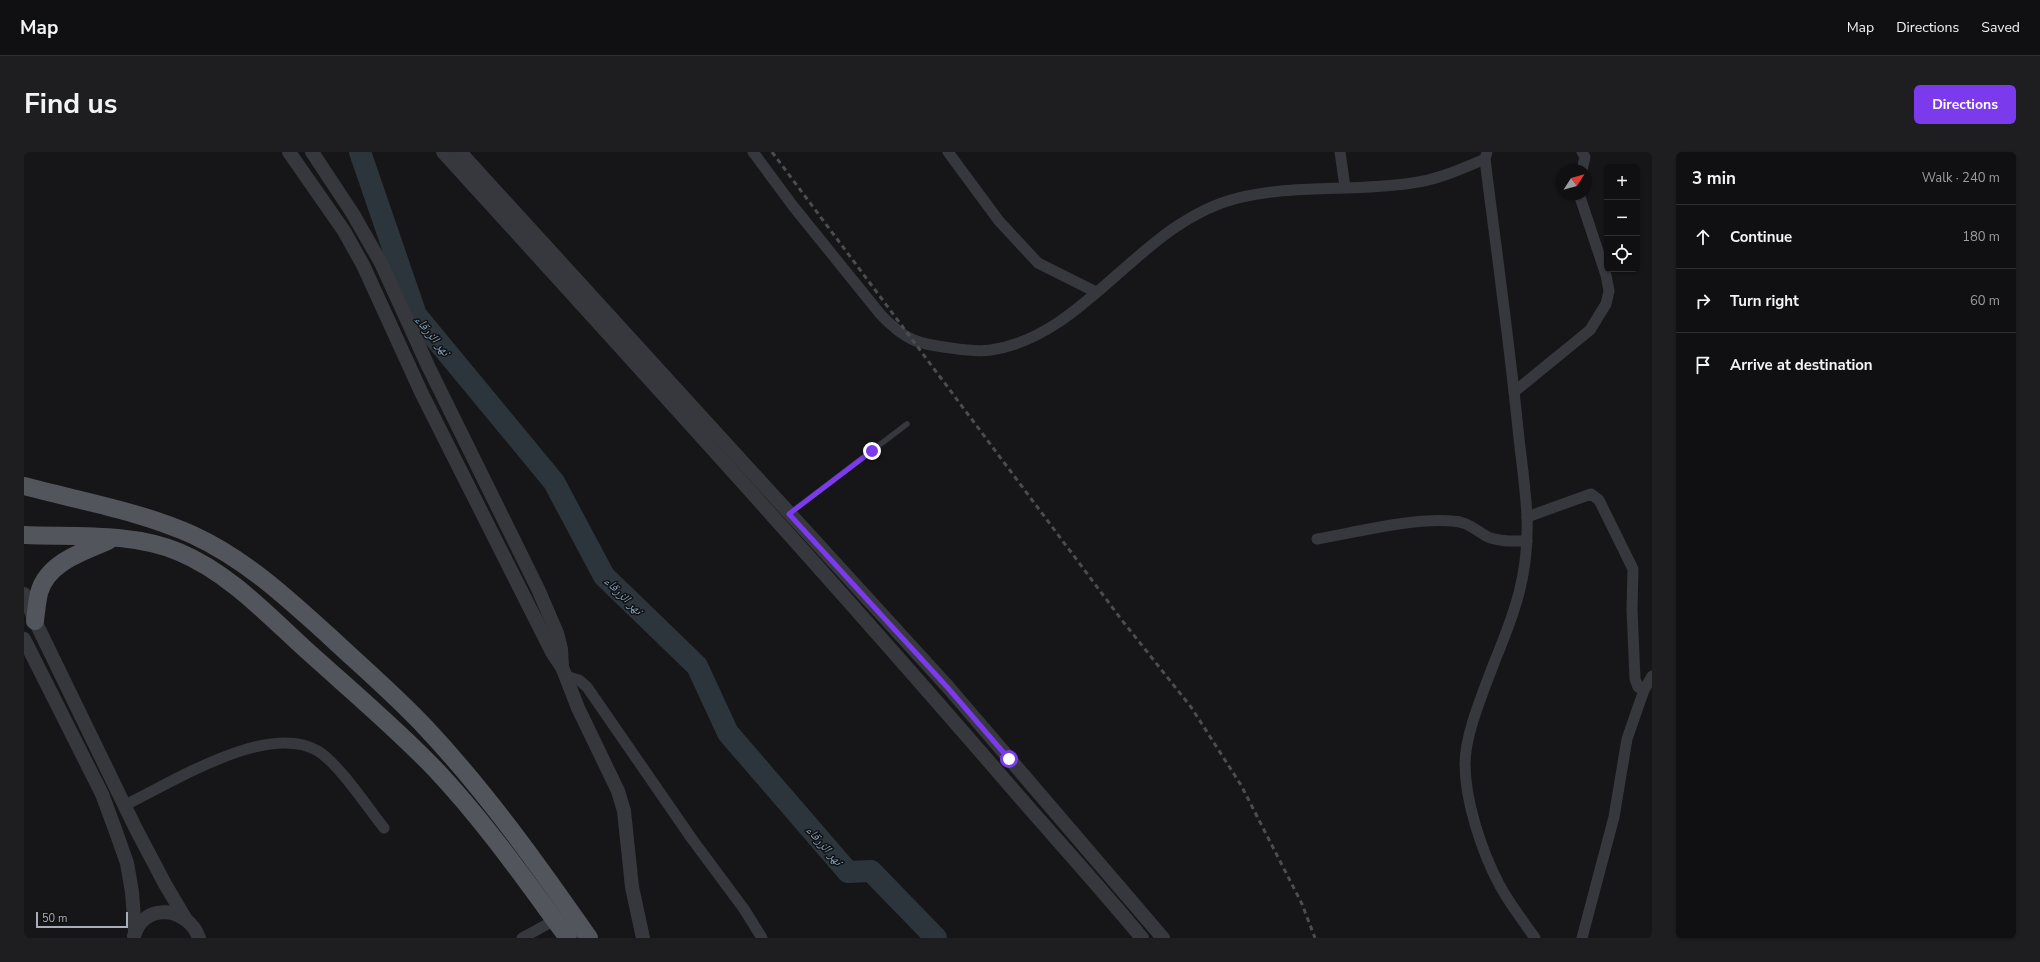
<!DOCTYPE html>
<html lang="en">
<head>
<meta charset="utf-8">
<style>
	:root { --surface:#101012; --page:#1e1e20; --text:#f1f3f6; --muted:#9c9d9f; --line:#303032; --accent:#7c3aed }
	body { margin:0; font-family:"Nunito Sans","Noto Naskh Arabic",sans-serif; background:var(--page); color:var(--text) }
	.controls { position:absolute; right:12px; top:12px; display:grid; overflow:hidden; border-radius:6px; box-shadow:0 1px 3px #0004 }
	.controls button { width:36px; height:36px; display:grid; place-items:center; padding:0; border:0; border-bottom:1px solid var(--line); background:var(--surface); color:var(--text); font:20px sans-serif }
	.compass { position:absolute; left:1532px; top:12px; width:36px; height:36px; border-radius:50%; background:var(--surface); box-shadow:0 1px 3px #0004; rotate:54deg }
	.scale { position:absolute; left:12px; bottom:10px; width:92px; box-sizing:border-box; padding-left:4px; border:2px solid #a8adb8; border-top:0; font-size:11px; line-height:14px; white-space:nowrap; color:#a8adb8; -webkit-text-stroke:3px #111113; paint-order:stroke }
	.stop { position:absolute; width:12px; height:12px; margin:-9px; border:3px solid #7c3aed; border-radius:50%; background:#fff }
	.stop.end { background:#7c3aed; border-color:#fff; box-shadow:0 1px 4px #0008 }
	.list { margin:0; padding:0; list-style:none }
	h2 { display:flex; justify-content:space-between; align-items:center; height:52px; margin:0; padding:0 16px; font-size:17px }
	h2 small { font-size:13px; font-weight:400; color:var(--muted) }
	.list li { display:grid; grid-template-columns:26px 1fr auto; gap:12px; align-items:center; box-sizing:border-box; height:64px; padding:0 16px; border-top:1px solid var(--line) }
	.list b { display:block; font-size:15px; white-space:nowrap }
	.list em { font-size:13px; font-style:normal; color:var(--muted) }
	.icon { flex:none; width:22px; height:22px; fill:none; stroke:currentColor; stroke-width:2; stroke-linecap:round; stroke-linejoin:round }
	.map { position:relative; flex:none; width:1628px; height:786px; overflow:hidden; border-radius:6px }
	header { display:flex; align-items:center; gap:24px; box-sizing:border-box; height:56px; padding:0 20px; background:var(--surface); border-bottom:1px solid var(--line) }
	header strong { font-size:19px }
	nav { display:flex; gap:22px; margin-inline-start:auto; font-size:14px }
	.intro { display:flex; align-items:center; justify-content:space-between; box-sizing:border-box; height:96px; padding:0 24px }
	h1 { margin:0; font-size:28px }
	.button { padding:10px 18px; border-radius:6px; background:var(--accent); color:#fff; font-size:14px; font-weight:700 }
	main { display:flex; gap:24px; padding:0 24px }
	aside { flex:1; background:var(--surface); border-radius:6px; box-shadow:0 1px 3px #0004 }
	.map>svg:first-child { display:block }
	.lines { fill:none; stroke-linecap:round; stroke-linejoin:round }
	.river { stroke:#2c353c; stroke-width:22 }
	.service { stroke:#37383d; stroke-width:5.5 }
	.minor { stroke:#37383d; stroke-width:11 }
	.tertiary { stroke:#37383d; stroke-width:14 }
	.primary { stroke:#53555c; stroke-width:18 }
	.rail { stroke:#4a4c52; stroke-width:3; stroke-dasharray:5 4; stroke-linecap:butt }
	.route { stroke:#7c3aed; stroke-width:5 }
	.labels { text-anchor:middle; stroke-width:3; stroke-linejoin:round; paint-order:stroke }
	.water-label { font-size:13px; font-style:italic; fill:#7f9bb3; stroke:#111113 }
</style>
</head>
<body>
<header>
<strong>Map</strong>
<nav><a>Map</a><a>Directions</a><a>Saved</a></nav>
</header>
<div class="intro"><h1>Find us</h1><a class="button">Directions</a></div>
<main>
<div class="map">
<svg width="1628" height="786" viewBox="0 0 1628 786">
	<rect width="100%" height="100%" fill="#161618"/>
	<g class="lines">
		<!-- river -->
		<path class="river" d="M336,0L392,163L530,330L580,424L673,514L704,581L824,720L847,719L912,786"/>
		<!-- service -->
		<path class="service" d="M766,361L883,272"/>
		<!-- minor -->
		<g class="minor">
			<path d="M729,0L769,54L857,163C881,188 893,192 927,196C940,198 954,200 967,198C1063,184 1116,70 1214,46C1271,32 1331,40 1388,31C1413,28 1437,17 1461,7"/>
			<path d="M924,0L975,69L1014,111L1072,140"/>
			<path d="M1316,0L1321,35"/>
			<path d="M1463,0L1461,7C1472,97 1485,187 1494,277C1497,307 1502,337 1503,366C1505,422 1491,460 1470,511C1460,538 1441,582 1441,612C1441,649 1458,700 1475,732C1485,751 1499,769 1511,786"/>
			<path d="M1558,18L1561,5L1558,0"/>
			<path d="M1490,240L1566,178L1582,152L1585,139L1582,123L1555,42"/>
			<path d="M1503,365L1567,342L1575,348L1609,417L1608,457L1611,527L1614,535L1620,538"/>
			<path d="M1293,387C1333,380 1388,366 1428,369C1443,369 1451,378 1464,385C1476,390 1490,389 1503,389"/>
			<path d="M541,524L555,528L563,535L668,687L720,757L738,786"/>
			<path d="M101,653C149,630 244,569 294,599C315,612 344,656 360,676"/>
			<path d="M498,786L531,768"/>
			<path d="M1558,786L1590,665L1603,587L1620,538L1628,524"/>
		</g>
		<!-- tertiary -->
		<g class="tertiary">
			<path d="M265,0L320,79L339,113L398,242L528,500L538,515L554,556L594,639L600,659L608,735L619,786"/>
			<path d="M288,0L329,62L357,111L405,216L514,437L533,481L537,497L538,514"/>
			<path d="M419,0C610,210 801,419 986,634C1030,685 1075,734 1118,786"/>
			<path d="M436,0L924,535L1139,786"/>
			<path d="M0,442L11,469L112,677L141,732L161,766"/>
			<path d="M0,487L78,642L91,677L103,711L108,740L111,779"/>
			<path d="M110,784C120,749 164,755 175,786"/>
		</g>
		<!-- primary -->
		<g class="primary">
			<path d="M0,334C56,349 116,359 169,383C221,407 262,445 304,483C337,514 371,543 402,576C463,641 514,713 565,786"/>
			<path d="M0,383C50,385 108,380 155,400C203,420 241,460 279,495C323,535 370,574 412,618C461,670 502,729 544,786"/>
			<path d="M11,469C12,460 13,450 15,441C23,411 58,400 84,389"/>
		</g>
		<!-- rail -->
		<path class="rail" d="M748,0L1097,467L1167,555L1217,633L1278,752L1291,786"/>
	</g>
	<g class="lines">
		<!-- route -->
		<path class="route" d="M848,299L765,362L924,536L985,607"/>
	</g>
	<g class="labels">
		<!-- water labels -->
		<g class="water-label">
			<text transform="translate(409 183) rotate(51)" y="5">نهر الزرقاء</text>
			<text transform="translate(600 443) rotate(45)" y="5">نهر الزرقاء</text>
			<text transform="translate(801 693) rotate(49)" y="5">نهر الزرقاء</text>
		</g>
	</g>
</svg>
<div class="controls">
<button>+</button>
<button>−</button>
<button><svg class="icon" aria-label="locate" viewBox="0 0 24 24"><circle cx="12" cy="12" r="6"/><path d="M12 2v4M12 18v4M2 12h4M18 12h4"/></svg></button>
</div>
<svg class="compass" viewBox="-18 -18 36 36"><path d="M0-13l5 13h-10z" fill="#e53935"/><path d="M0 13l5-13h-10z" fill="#9c9d9f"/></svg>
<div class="scale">50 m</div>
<div class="stop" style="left:985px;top:607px"></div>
<div class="stop end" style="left:848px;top:299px"></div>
</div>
<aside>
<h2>3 min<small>Walk · 240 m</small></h2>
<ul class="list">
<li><svg class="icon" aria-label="ahead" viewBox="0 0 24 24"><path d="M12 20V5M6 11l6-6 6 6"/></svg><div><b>Continue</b></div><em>180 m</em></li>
<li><svg class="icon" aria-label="right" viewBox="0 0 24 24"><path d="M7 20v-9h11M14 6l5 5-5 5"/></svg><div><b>Turn right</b></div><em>60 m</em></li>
<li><svg class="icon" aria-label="arrive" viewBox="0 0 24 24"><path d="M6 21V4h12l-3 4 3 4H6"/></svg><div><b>Arrive at destination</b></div></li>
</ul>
</aside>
</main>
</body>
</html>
